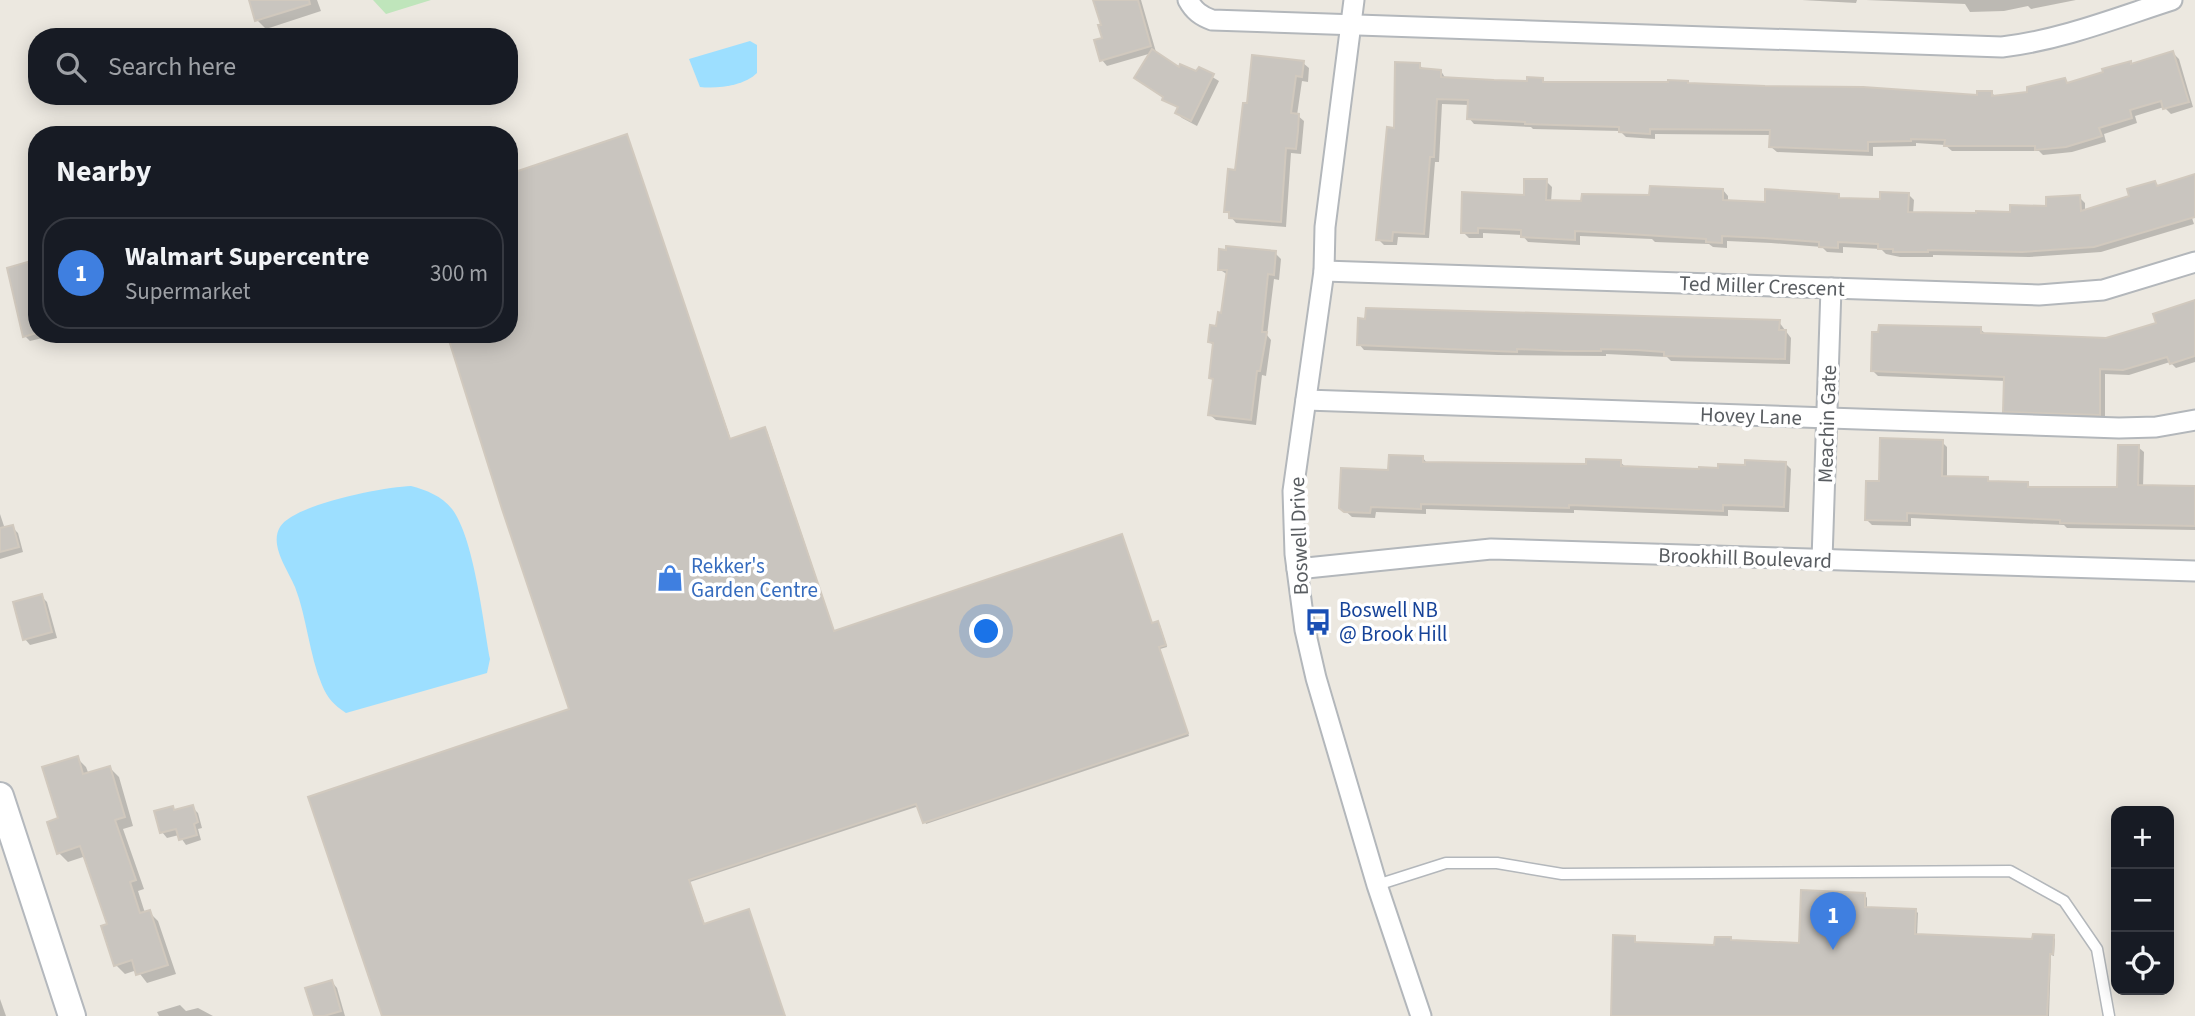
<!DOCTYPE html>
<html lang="en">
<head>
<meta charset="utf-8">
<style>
	:root { --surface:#171b24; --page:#242831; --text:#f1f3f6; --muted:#9ea1a6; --line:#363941; --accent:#0b8043 }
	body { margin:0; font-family:"Source Sans 3",sans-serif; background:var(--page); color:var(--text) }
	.controls { position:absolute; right:21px; bottom:21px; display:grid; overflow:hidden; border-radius:14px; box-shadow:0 4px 18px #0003 }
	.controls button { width:63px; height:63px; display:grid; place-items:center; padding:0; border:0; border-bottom:2px solid var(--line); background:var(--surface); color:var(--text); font:35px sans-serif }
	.you { position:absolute; left:987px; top:632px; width:24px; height:24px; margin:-18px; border:5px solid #fff; border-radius:50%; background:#1a73e8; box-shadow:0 0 0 10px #1a73e833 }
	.badge { display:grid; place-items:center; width:46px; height:46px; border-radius:50%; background:var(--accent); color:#fff; font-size:23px; font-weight:700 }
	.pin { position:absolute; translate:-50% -58px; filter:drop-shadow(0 2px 4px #0008) }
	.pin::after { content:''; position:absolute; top:37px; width:24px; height:21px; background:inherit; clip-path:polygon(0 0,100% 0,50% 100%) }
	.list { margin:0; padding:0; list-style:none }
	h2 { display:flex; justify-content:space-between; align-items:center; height:91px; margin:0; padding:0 28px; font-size:30px }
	h2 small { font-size:23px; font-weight:400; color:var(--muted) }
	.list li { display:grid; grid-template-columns:46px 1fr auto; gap:21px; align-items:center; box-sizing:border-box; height:112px; margin:0 14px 14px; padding:0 14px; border:2px solid var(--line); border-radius:28px }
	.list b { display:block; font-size:26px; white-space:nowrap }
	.list p { margin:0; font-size:23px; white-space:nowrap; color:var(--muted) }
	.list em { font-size:23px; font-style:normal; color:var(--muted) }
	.icon { flex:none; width:38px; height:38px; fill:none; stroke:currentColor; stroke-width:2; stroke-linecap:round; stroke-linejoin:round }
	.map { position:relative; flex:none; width:2195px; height:1016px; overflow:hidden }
	.search { position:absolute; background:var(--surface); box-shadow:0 4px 18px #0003; left:28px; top:28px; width:490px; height:77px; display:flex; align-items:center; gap:18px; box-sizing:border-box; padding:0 24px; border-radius:28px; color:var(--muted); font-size:26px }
	.panel { position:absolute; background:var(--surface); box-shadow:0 4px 18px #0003; left:28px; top:126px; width:490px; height:217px; border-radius:28px }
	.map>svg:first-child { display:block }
	.green { fill:#bfe5bb }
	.water { fill:#9ddfff }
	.shadow { fill:#0003 }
	.building { fill:#c9c5bf; stroke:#d1c9be; stroke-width:2 }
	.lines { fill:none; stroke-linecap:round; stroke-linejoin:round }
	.lane-casing { stroke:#b3b7bb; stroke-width:13 }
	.street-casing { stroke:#b3b7bb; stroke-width:23 }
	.secondary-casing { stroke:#b4b8bd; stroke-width:30 }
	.lane { stroke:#fff; stroke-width:10 }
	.street { stroke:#fff; stroke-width:19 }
	.secondary { stroke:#fff; stroke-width:26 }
	.labels { text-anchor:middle; stroke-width:7; stroke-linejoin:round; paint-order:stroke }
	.street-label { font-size:21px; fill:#595d61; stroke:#fff }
	.shop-label { font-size:21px; fill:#366cbe; stroke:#fff; text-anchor:start }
	.transit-label { font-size:21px; fill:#164399; stroke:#fff; text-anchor:start }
</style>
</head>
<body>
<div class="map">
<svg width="2195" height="1016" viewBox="0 0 2195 1016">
	<rect width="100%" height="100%" fill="#ece8e0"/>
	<!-- green -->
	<path class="green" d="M373,0H431L386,14Z"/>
	<!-- water -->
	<g class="water">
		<path d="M750,41L757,45V73C744,86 717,89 700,87L689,59Z"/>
		<path d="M411,486C426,490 442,496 452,509C474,538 483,621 490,659L487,673L346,713C334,705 328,699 322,685C309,654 307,618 295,587C288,570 269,545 280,527C294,504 384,487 411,486Z"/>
	</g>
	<!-- shadow -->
	<g class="shadow">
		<path d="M250,0H317L321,11L266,29L257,20Z"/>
		<path d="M1095,0H1141L1156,52L1179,69L1197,74L1199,69L1219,81L1197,126L1182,118L1177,113L1179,109L1136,77L1152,53L1107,66L1102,60L1103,26Z"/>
		<path d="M1802,0H1857L1856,3Z"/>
		<path d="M1866,0H2076L2031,9L2028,6L2004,11L1970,12L1965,4Z"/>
		<path d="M2173,53L2179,59L2193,107L2171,114L2164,107L2135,116L2137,123L2104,134L2106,142L2072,152L2043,155L2039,151H1952L1945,145L1916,143V146L1873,147V156L1777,152L1771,147V135L1655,134V139L1626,137L1620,131L1533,129L1531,127L1474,124L1469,118V105L1442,104L1439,162H1435L1429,238L1398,237L1397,245H1384L1378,239L1396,130L1419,65L1425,70L1441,71L1446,79L1529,83L1542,79L1546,83L1688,82L1691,85L1979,97L1992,93L1996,97L2029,94L2065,80L2069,84L2130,63L2133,65Z"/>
		<path d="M1303,63L1309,68L1308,82L1302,81L1297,115L1304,121L1301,154L1291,153L1286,227L1236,223L1226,211L1236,172Z"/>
		<path d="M627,136L731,440L764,429L767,431L835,633L1122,536L1153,625L1158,623L1160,625L1167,647L1160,649L1189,736L926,824L919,806L690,882L705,925L748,911L750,913L785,1016H424L571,710L509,334Z"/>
		<path d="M2195,175V217L2192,218L2194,224L2101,252L2029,257L1933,255V257H1900L1886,254L1881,249L1843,247V253L1827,252L1822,247L1771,243L1727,241V248L1713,247L1709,244L1655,242L1652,239L1580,236V245L1528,242L1522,235L1483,233V238H1469L1463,232L1526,197L1546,181L1552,187L1551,202H1583L1723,190L1728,196V202L1767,203L1838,196L1842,200L1881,201L1908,194L1914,200L1913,214H2012L2048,208L2079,197L2085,203V212L2131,197L2155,183L2159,187Z"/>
		<path d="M1275,253L1281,259L1279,280L1274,279L1267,335L1271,340L1266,376L1262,375L1256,425L1216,420L1210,415L1214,382L1211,378L1214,346L1209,341L1222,315L1228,275L1219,269Z"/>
		<path d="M31,263L37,269V334L55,335L30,341L25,336Z"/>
		<path d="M2195,301V362L2176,368L2170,362L2129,375L2105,374V420L2010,416L2005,411L2006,381L1878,376L1873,371L1980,329L1986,334L2106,339L2158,324Z"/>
		<path d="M1779,322L1791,338L1790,364L1671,361L1667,357L1606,354V356L1498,355L1364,350L1359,344Z"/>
		<path d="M1942,442L1947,447V478L1988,479L1991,483L2027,484L2033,489H2119L2138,447L2144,452L2143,487L2195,488V530L2067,528L2064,525L1911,518V526L1872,525L1867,520L1881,483Z"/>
		<path d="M1422,457L1428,464L1588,466L1620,462L1627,468L1719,469L1785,463L1791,469L1789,512L1728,510V516L1574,510V513L1426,509V514L1376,512L1375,518L1352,517L1341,507L1390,472Z"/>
		<path d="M0,514L5,529L12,527L18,533L23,552L0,559Z"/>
		<path d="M41,596L47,602L57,638L30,645L25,639Z"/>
		<path d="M77,758L86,767L89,775L110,768L119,777L133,826L123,829L144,889L138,891L145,913L149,912L158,921L176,974L147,983L137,970L125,974L116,965L110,925L86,856L68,862L59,853L60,820Z"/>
		<path d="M192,807L198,813L202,828L198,829L201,840L186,845L179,835L167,838L162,832L173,808L176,811Z"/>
		<path d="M1865,895L1867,898V909L1916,911L1918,913L1917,936L2034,941L2053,937L2055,939L2054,956L2051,955L2049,1016H1612L1635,938L1637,944L1716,947L1730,939L1734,942L1800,945Z"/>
		<path d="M332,982L337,988L345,1016H315Z"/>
		<path d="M0,999L6,1016H0Z"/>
		<path d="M180,1005L186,1011L198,1008L213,1016H159L157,1012Z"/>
	</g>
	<!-- building -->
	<g class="building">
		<path d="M249,0H309L310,4L255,21Z"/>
		<path d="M1093,0H1138L1151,46L1100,61L1094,40L1102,38L1098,25H1101Z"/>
		<path d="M1152,49L1179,67L1180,64L1196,71L1199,67L1214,74L1191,121L1175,113L1178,107L1162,100L1163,97L1134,78Z"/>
		<path d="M2173,51L2189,102L2163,109L2161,101L2130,110L2132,118L2099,128L2102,136L2066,147L2035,150V146H1944L1945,140L1911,139V141L1868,142V151L1769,147L1770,130L1650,129V134L1619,132V127L1525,124V122L1467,119L1468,100L1437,99L1434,157H1430L1424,234L1393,232L1392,241L1376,240L1387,127L1394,128L1395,62L1420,63V68L1441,70V77L1494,80L1527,81V77L1543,78V82H1668V80L1688,81V83L1765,86L1863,87L1977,95V91H1992V96L2027,92V87L2065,78L2067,83L2103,72L2102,69L2131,61V64Z"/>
		<path d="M1252,55L1304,61L1302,77L1296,76L1291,113L1299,114L1298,131L1296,149L1286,148L1281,222L1229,218V212H1224L1228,169L1235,170L1243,103H1247Z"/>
		<path d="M627,134L730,439L765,427L834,631L1122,534L1152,623L1158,621L1166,645L1159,647L1188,733L923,823L916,804L689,880L704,924L749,909L785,1016H382L308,797L569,709L502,509L447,334H509V174Z"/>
		<path d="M2195,174V217L2094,247L2022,252L1928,250V252H1893V249H1878V244L1838,242V248L1819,247V242L1764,238L1722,236V243L1706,242V239L1613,233L1575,231V240L1521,237V230L1478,228V233H1461L1462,192L1524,195V179H1547L1546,200L1581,201L1582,194L1649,195L1650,186L1723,189V200L1765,202V189L1839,194V198L1880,199V192L1909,193L1908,212L1976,213V211L2010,212V205L2046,206V197L2080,195L2081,211L2129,196L2127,189L2155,181L2157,186Z"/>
		<path d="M1226,246L1276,251L1274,275L1268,274L1262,332H1267L1260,371H1257L1251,420L1208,415L1213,379L1209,378L1213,343L1208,342L1210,325L1216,326L1218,312L1221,313L1227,270H1218L1219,249L1226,250Z"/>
		<path d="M31,261L37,280V333L23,337L7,268Z"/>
		<path d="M2195,300V356L2170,364L2167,357L2123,370L2100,369V415L2003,412L2004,377L1871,371L1872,332H1878L1879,325L1981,327V333L2106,338L2156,323L2153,314Z"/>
		<path d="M1366,308L1780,320L1779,330H1786L1785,359L1664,356V352L1637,350L1601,349V351H1565L1517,349V352L1357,345L1358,318L1365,319Z"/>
		<path d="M1880,438L1943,440L1942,476L1988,477V481L2028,482V487H2117L2118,445H2139L2138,485L2195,486V526L2060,523V520L1907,513V521L1865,520L1866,481H1879Z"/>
		<path d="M1389,455L1423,456V462L1586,464V459L1621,460V466L1699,469V467L1718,468V464L1745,465V460L1786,462L1784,507L1723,505V511L1569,505V508L1421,504V509L1371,507L1370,513L1344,512L1339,508L1341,468L1388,470Z"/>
		<path d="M13,525L19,547L0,552V528Z"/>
		<path d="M42,594L52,632L23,640L13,602Z"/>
		<path d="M78,756L83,774L110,766L125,817L115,820L136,880L130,882L140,913L150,910L168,965L136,975L132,960L114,966L101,926L107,924L80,846L57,854L47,822L58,818L42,767Z"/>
		<path d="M193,805L198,822L194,824L197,835L179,840L176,829L160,833L154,811L173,806L174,810Z"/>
		<path d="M1801,890L1865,893V907L1916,909L1915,934L2032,939L2033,934L2054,935L2053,954H2050L2047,1016H1611L1613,935L1635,936V942L1714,945L1715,937H1731V940L1799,943Z"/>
		<path d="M332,980L341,1011L324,1016H314L305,988Z"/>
	</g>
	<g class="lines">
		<defs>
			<path id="lane" d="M1377,885L1446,863H1497L1562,874L2010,871L2064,901L2097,949L2109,1016"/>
			<g id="street">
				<path d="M1188,0C1194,11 1201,16 1212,20L2002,47C2061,40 2116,18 2172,0"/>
				<path d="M1354,0L1325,227L1324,271L1293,491L1295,554L1305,630L1316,678L1377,885L1421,1016"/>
				<path d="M1324,271L2039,295L2103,290L2195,262"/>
				<path d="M1306,400L2119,428L2156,427L2195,420"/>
				<path d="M1822,560L1831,288"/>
				<path d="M1297,569L1491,549L2195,571"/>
			</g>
			<path id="secondary" d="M0,796L72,1016"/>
		</defs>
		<!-- lane casing -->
		<use href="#lane" class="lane-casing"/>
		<!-- street casing -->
		<use href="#street" class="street-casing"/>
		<!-- secondary casing -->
		<use href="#secondary" class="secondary-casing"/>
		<!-- lane -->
		<use href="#lane" class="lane"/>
		<!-- street -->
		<use href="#street" class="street"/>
		<!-- secondary -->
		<use href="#secondary" class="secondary"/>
	</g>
	<!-- icons -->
	<defs>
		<symbol id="shop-bare" viewBox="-9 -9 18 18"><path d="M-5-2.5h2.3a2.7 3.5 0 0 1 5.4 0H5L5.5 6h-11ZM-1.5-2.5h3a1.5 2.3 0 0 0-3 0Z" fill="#3f7fe0" stroke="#fff" stroke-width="2.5" paint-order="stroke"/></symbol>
		<symbol id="bus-bare" viewBox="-9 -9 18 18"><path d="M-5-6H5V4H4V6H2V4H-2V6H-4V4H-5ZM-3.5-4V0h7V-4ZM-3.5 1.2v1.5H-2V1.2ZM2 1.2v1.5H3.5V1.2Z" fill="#1a4fb4" stroke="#fff" stroke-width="2.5" paint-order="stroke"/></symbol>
	</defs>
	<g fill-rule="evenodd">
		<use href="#shop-bare" x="651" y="559" width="38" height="38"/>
		<use href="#bus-bare" x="1299" y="603" width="38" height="38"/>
	</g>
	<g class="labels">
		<!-- street labels -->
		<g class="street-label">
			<text transform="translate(1762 286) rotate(2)" y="7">Ted Miller Crescent</text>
			<text transform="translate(1751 416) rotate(2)" y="7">Hovey Lane</text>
			<text transform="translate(1827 424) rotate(-88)" y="7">Meachin Gate</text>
			<text transform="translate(1299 536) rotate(-92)" y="7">Boswell Drive</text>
			<text transform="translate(1745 558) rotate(2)" y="7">Brookhill Boulevard</text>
		</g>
		<!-- shop labels -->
		<g class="shop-label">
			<text x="691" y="573">Rekker's<tspan x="691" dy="24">Garden Centre</tspan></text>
		</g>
		<!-- transit labels -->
		<g class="transit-label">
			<text x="1339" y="617">Boswell NB<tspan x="1339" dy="24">@ Brook Hill</tspan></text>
		</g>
	</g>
</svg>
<div class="controls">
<button>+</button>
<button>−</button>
<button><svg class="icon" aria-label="locate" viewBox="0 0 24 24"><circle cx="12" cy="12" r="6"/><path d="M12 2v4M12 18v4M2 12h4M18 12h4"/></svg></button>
</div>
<div class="you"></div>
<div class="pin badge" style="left:1833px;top:950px;background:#3f7fe0">1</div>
<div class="search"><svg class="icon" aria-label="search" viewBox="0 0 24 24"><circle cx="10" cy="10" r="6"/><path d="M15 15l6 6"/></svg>Search here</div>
<section class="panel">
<h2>Nearby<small></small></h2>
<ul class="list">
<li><span class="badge" style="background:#3f7fe0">1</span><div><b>Walmart Supercentre</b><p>Supermarket</p></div><em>300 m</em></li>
</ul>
</section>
</div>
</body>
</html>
